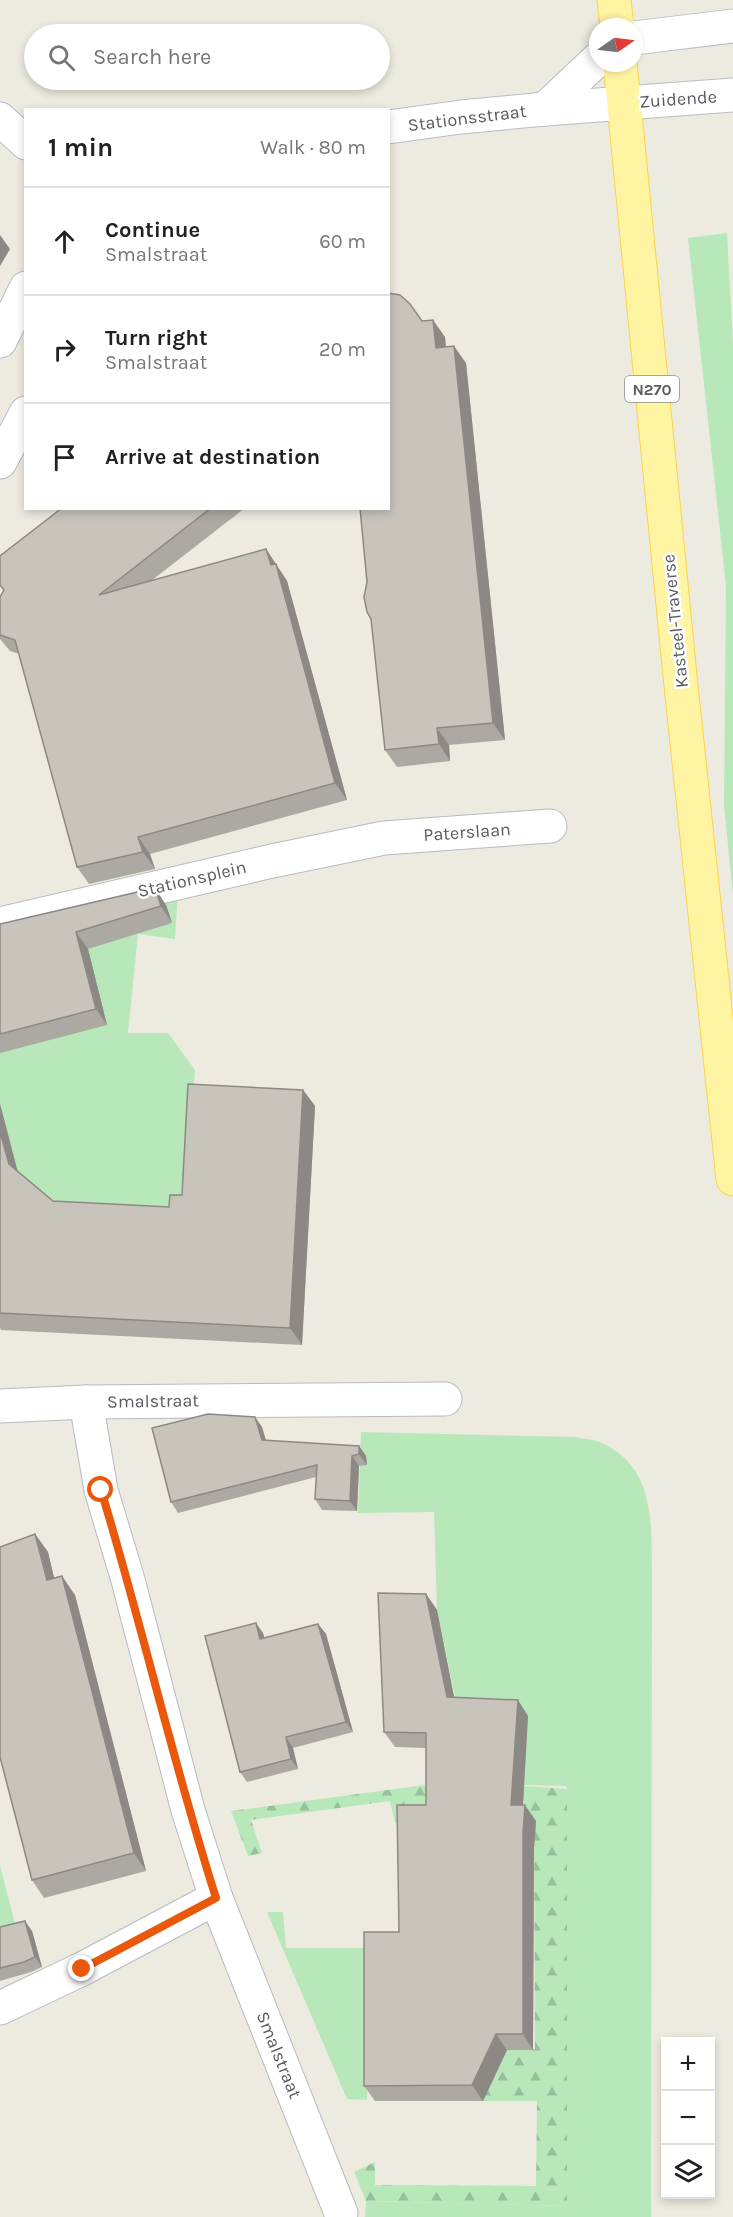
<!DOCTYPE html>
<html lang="en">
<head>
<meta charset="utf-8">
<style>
	:root { --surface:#fff; --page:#f6f6f6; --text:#202124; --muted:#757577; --line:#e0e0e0 }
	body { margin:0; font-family:Karla,sans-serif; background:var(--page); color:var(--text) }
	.controls { position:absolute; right:18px; bottom:18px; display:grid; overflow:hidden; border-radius:0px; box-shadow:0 3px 9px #0003 }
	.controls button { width:54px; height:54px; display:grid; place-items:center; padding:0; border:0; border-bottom:2px solid var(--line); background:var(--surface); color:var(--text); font:30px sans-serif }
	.compass { position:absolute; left:589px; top:18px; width:54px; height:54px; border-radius:50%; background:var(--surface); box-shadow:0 3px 9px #0003; rotate:76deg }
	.stop { position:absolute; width:18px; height:18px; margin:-14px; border:4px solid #ea580c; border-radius:50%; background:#fff }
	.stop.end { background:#ea580c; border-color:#fff; box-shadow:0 2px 6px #0008 }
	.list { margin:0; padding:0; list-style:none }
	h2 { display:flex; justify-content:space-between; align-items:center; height:78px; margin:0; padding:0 24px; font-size:26px }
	h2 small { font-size:20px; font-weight:400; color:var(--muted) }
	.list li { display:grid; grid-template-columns:39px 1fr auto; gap:18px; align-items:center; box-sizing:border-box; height:108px; padding:0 24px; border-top:2px solid var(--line) }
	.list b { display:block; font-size:22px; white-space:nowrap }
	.list p { margin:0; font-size:20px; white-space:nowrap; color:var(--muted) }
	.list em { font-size:20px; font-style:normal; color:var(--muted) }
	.icon { flex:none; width:33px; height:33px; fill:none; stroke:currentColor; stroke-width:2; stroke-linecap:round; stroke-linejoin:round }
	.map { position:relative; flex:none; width:733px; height:2217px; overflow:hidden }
	.search { position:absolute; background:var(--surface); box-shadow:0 3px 9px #0003; left:24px; top:24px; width:366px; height:66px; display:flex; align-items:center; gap:15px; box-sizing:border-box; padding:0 21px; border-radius:33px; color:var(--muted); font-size:22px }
	.panel { position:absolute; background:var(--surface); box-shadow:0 3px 9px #0003; left:24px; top:108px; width:366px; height:402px; border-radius:0px }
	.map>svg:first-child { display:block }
	.green { fill:#b8e8ba }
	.forest { fill:url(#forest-firs) }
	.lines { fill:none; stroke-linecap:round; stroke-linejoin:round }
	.street-casing { stroke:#b8bac0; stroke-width:35 }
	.secondary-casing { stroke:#b8bcc3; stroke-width:35 }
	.primary-casing { stroke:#ffd247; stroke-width:35 }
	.street { stroke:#fff; stroke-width:33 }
	.secondary { stroke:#fff; stroke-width:33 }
	.primary { stroke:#fff4a2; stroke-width:33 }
	.wall { fill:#aca9a2 }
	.shaded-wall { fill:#8c8984 }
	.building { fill:#c8c4bc; stroke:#8c8984; stroke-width:1.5 }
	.route { stroke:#ea580c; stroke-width:8 }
	.labels { text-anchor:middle; stroke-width:5; stroke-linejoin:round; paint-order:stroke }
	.shield { fill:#fff; stroke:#8a8d91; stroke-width:1.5 }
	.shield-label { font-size:16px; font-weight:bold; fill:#585c62 }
	.street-label { font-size:18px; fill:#585c62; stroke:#fff }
</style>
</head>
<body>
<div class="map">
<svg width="733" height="2217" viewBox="0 0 733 2217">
	<defs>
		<pattern id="forest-firs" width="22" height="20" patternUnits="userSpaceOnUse" patternTransform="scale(1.5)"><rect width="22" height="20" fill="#b8e8ba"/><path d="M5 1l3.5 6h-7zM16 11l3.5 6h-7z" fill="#98bf9b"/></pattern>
	</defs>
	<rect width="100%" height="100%" fill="#edebdf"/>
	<!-- green -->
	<g class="green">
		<path d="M727,233L733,344V895L724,805L726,586L688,238Z"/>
		<path d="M178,891L175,939L138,934L128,1033H168L195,1070L193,1098V1212L70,1218L12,1189L0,1118V1053L78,914Z"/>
		<path d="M361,1432L575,1437C583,1439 594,1439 602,1443C658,1469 651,1530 652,1580L651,2217H365L366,2201L567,2206V1789L566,1786L524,1785L528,1716L458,1712L437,1610L434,1512L358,1513Z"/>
		<path d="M0,1866L18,1935L0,1939Z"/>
		<path d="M267,1912H283L286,1948H367V2100L347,2099Z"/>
	</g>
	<!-- forest -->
	<path class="forest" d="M454,1781L567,1789V2206L366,2201L354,2172L375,2162V2185L536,2186L537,2101H483L482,2050L535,2049L534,1823L409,1821L395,1823L390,1801L251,1820L262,1853L248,1856L231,1811Z"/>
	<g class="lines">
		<defs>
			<g id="street">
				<path d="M0,119L26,143"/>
				<path d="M0,924L272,861L384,838L550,826"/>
				<path d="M86,1402L101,1490L128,1580L188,1810L216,1898L341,2213"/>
				<path d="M0,1406L86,1402L445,1399"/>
				<path d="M0,2008L82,1969L216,1898"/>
			</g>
			<g id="secondary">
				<path d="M634,38L733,26"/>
				<path d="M545,109L598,59"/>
				<path d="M388,127L461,117L545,109L733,95"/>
				<path d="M0,341L26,288"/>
				<path d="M0,462L26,413"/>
			</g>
			<g id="primary">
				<path d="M614,0L617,27"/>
				<path d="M620,63L680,676L733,1179"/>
			</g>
		</defs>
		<!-- street casing -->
		<use href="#street" class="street-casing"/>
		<!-- secondary casing -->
		<use href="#secondary" class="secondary-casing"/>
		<!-- primary casing -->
		<use href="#primary" class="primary-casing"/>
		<!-- street -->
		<use href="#street" class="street"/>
		<!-- secondary -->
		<use href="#secondary" class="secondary"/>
		<!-- primary -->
		<use href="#primary" class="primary"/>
	</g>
	<!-- wall -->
	<g class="wall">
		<path d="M423,321L445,337L446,347L466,363L505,740L449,745L450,761L397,767L385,750L367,582Z"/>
		<path d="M62,508H245L151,581L266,549L287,581L347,800L150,854L155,869L89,884L77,867L19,654L10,651L0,639V597L4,591L0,586V556Z"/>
		<path d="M166,905L172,923L88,949L107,1025L0,1053V924Z"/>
		<path d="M303,1090L315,1106L302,1345L1,1330L0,1328V1104L18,1172L53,1201L169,1207Z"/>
		<path d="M262,1427L266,1441L359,1446L366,1456L367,1465L359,1466L357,1511L322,1510L315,1499L316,1477L178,1513L171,1502Z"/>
		<path d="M35,1534L48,1552L54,1578L75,1595L146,1871L44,1898L32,1880Z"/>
		<path d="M426,1594L437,1610L454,1697L528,1716L523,1805L536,1821L534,1848L533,2050H507L483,2101H375L364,2086L426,1805V1748L395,1747L384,1732Z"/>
		<path d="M318,1624L326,1634L353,1732L293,1748L298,1769L247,1782L240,1772L263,1633L264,1638Z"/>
		<path d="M0,1927L32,1931L42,1967L31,1972L0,1981Z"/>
	</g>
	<!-- shaded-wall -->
	<g class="shaded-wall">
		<path d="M0,235L10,249L0,266Z"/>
		<path d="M433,320L445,337L447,365L436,348Z"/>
		<path d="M454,346L466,363L505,740L493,723Z"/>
		<path d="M266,549L287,581L347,800L335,783Z"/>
		<path d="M437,728L449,745L450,761L439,744Z"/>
		<path d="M138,837L150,854L155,869L143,852Z"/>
		<path d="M155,888L166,905L172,923L161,906Z"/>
		<path d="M76,932L88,949L107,1025L96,1009Z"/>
		<path d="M303,1090L315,1106L302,1345L290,1328Z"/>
		<path d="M0,1104L20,1181L9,1164L0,1132Z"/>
		<path d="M255,1417L262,1427L269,1451L262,1440Z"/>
		<path d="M359,1446L366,1456L367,1465L359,1454Z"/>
		<path d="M352,1456L359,1466L357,1511L350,1501Z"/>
		<path d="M35,1534L48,1552L59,1599L47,1580Z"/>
		<path d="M62,1576L75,1595L146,1871L134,1853Z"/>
		<path d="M426,1594L437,1610L457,1712L447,1697Z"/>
		<path d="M256,1623L263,1633L267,1649L260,1639Z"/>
		<path d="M318,1624L326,1634L353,1732L346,1722Z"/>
		<path d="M518,1700L528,1716L522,1821L511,1805Z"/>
		<path d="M286,1737L293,1748L298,1769L291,1759Z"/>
		<path d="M525,1805L536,1821L534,1848L533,2050L523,2034V1833Z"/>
		<path d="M25,1921L32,1931L42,1967L35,1957Z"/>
		<path d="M496,2034L507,2050L483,2101L472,2085Z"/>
	</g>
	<!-- building -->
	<g class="building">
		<path d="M388,293L400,295L410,304L422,321L433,320L436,348L454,346L493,723L437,728L439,744L385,750L371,619L367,612L364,597L367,582L360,508H388Z"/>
		<path d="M62,508H211L99,595L266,549L271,565L276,564L335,783L138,837L143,852L77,867L15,640L0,635V597L4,590L0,585V556Z"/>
		<path d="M155,888L161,906L76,932L96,1009L0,1034V924Z"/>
		<path d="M188,1084L303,1090L290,1328L0,1313V1132L9,1164L53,1201L169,1207L170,1195H182Z"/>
		<path d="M208,1414L255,1417L262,1440L359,1446V1454L352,1456L350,1501L315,1499L317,1465L171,1502L152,1428Z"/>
		<path d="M35,1534L47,1580L62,1576L134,1853L32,1880L0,1757V1547Z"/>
		<path d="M378,1593L426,1594L447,1697L518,1700L511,1805H525L523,1833V2034H496L472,2085L364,2086V1932H399L397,1805H426V1733L384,1732Z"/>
		<path d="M256,1623L260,1639L318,1624L346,1722L286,1737L291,1759L240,1772L205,1636Z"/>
		<path d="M25,1921L35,1957L24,1962L0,1968V1927Z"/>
	</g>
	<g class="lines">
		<!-- route -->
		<path class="route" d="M82,1969L216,1898C173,1763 142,1625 101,1490"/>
	</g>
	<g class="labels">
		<!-- shield labels -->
		<rect class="shield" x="625" y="376" width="54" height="26" rx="4.5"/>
		<g class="shield-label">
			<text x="652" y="395">N270</text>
		</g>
		<!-- street labels -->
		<g class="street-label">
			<text transform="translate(678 99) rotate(-4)" y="6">Zuidende</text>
			<text transform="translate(467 118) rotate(-7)" y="6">Stationsstraat</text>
			<text transform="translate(675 621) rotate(-96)" y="6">Kasteel-Traverse</text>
			<text transform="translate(467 832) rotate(-4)" y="6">Paterslaan</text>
			<text transform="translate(192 879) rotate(-13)" y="6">Stationsplein</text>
			<text transform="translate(153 1401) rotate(-1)" y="6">Smalstraat</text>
			<text transform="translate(279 2055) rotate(68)" y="6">Smalstraat</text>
		</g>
	</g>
</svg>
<div class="controls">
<button>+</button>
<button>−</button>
<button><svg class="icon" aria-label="layers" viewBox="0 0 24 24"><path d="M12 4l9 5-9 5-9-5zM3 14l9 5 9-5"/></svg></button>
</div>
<svg class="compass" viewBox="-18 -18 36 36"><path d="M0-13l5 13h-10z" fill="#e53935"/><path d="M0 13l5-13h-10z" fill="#757577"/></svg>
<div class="stop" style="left:101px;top:1490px"></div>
<div class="stop end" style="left:82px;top:1969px"></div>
<div class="search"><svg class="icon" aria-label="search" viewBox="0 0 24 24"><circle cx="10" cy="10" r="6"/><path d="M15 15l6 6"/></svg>Search here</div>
<section class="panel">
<h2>1 min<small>Walk · 80 m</small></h2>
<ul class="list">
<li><svg class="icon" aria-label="ahead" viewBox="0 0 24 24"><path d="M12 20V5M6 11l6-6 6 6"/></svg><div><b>Continue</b><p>Smalstraat</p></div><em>60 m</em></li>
<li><svg class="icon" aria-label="right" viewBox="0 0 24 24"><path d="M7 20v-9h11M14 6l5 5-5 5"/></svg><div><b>Turn right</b><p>Smalstraat</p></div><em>20 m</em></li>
<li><svg class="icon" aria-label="arrive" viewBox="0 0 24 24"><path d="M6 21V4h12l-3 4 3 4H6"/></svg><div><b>Arrive at destination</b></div></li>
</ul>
</section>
</div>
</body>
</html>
